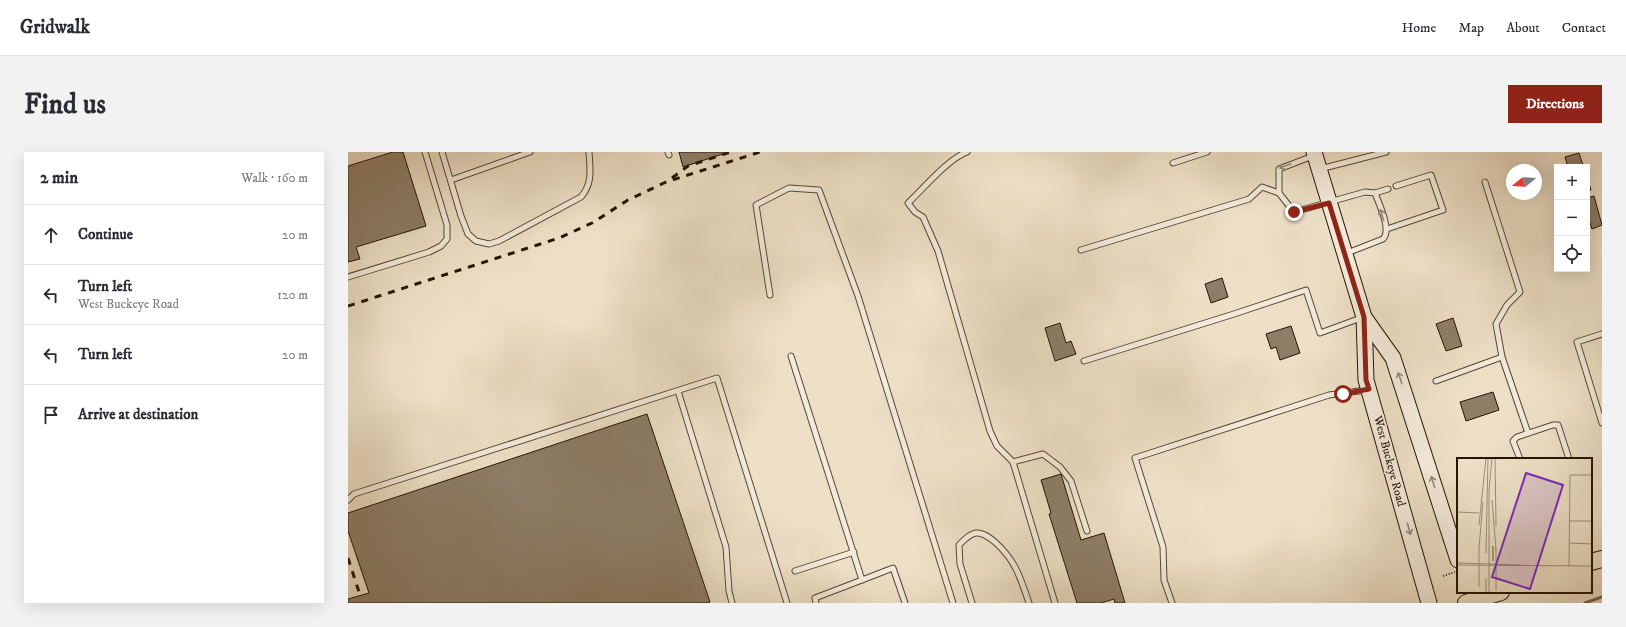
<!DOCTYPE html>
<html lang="en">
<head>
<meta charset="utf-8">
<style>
	:root { --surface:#fff; --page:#f2f2f3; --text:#2b2b33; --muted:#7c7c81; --line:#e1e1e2; --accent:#8f2418 }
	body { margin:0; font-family:"IM FELL DW Pica",serif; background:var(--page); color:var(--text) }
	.controls { position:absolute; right:12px; top:12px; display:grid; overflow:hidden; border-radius:0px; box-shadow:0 4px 16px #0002 }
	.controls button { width:36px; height:36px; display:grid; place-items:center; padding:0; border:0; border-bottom:1px solid var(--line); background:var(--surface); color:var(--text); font:20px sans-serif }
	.compass { position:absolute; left:1158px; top:12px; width:36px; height:36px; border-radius:50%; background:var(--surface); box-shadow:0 4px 16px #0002; rotate:252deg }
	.stop { position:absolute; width:12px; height:12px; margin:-9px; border:3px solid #8f2418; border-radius:50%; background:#fff }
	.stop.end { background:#8f2418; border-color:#fff; box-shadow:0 1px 4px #0008 }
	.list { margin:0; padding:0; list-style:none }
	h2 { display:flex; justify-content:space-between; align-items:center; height:52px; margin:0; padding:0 16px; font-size:17px }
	h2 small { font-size:13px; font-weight:400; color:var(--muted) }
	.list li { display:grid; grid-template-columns:26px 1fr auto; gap:12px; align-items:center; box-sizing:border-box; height:60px; padding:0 16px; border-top:1px solid var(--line) }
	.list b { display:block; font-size:15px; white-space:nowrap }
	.list p { margin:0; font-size:13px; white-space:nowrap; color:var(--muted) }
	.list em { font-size:13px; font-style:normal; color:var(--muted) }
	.icon { flex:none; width:22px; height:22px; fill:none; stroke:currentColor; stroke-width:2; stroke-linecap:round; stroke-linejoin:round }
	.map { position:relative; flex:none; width:1254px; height:451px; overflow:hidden; border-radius:0px }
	header { display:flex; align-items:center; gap:24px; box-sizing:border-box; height:56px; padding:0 20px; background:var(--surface); border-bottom:1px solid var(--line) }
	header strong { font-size:19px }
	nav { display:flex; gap:22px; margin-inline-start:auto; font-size:14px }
	.intro { display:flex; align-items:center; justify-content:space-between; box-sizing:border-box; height:96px; padding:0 24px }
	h1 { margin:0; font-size:28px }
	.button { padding:10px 18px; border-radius:0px; background:var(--accent); color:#fff; font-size:14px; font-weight:700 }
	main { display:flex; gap:24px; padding:0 24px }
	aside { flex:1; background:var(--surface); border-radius:0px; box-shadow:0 4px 16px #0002 }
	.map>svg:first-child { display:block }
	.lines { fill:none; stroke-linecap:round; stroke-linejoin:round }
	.stream { stroke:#746450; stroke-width:3 }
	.building { fill:#8d7e68; stroke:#251301 }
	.lane-casing { stroke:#574632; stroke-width:7 }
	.secondary-casing { stroke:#251301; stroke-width:17 }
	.primary-casing { stroke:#251301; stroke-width:18 }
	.path { stroke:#251301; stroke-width:2; stroke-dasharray:1 2; stroke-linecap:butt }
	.lane { stroke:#f3ebdb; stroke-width:5 }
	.secondary { stroke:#f3ebdb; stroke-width:15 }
	.primary { stroke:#ede0c7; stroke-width:16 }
	.rail { stroke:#251301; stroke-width:3; stroke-dasharray:7 7; stroke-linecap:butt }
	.oneway { stroke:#968a79 }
	.route { stroke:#8f2418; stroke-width:5 }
	.labels { text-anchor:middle; stroke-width:4; stroke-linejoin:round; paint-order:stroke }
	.street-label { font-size:12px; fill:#251301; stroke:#f3ebdb }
	.inset-river { fill:none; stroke:#a99a84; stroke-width:2 }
	.inset-road { fill:none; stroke:#9d8e78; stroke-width:1 }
	.view { fill:#7b2cbf; fill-opacity:0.15; stroke:#7b2cbf; stroke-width:2 }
	.inset-edge { fill:none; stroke:#251301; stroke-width:2 }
</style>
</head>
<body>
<header>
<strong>Gridwalk</strong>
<nav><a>Home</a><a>Map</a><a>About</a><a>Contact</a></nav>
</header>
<div class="intro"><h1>Find us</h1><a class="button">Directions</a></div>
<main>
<aside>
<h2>2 min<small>Walk · 160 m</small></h2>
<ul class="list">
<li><svg class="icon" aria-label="ahead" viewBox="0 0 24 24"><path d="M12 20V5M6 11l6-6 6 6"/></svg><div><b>Continue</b></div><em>20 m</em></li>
<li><svg class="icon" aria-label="left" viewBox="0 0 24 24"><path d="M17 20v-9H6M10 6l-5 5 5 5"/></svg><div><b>Turn left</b><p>West Buckeye Road</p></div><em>120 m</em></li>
<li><svg class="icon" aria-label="left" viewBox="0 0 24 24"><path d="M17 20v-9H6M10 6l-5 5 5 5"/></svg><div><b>Turn left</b></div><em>20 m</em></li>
<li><svg class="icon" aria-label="arrive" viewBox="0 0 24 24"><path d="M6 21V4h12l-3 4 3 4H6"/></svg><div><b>Arrive at destination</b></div></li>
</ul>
</aside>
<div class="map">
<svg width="1254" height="451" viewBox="0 0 1254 451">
	<rect width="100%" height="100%" fill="#ede0c7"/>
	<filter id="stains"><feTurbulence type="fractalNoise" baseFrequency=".005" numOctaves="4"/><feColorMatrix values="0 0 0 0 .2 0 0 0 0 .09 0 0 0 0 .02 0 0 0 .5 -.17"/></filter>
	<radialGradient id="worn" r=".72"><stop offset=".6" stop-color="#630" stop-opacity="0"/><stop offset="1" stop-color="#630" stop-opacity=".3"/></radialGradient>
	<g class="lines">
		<!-- stream -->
		<path class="stream" d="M1237,451L1254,445"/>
	</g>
	<!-- building -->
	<g class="building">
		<path d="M45,0H55L78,74L8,95L12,107L0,110V14Z"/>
		<path d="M331,0H381L335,15Z"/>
		<path d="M1231,1L1235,13L1220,15L1217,5Z"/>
		<path d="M1239,25L1243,38L1239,39Z"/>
		<path d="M1246,44L1254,73L1244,77L1239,62V46Z"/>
		<path d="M874,126L880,145L863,151L857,132Z"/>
		<path d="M1105,166L1114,194L1098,199L1088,172Z"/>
		<path d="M712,171L718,191L723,189L728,202L707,209L697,176Z"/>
		<path d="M943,174L952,201L932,208L928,195L923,197L918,182Z"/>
		<path d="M1145,240L1151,258L1118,269L1112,250Z"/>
		<path d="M299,262L362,450L359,451H0V447L21,441L0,379V361Z"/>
		<path d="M713,322L733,388L756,381L777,451H767L766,447L753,451H729L701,362L703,361L693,328Z"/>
	</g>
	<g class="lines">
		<defs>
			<g id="lane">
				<path d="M94,0L113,64L120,82L128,89L141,92L151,89L233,45C245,31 242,17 241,0"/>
				<path d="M320,0L321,3"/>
				<path d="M619,0C600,7 575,37 560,51L567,60L575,65L590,99L642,279L649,294L665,310"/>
				<path d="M825,11L859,0"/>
				<path d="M972,17L1038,0"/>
				<path d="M103,28L182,0"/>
				<path d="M1137,30L1172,140L1159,153L1148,172L1154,205L1180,281"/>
				<path d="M931,41V17L965,4"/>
				<path d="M1027,41L1040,37"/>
				<path d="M1039,77L1095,58L1083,23L1048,34"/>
				<path d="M733,98L901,47L914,35L931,41L946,60L1017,40L1027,41C1031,52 1044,78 1035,87L999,101"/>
				<path d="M0,125L81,100L93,94L99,87V73L77,0"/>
				<path d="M422,143L408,53L441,36L471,38L510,144L605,451"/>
				<path d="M1254,182L1229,190L1254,271"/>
				<path d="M443,204L514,428L467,446L468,451"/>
				<path d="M736,209L886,162L958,138L972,181L1013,166"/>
				<path d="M1088,229L1154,205"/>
				<path d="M330,239L378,395L381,439L384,451"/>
				<path d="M1172,307L1165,289L1169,285L1205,273H1210L1221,307"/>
				<path d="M0,348L6,342L369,226L439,451"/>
				<path d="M447,419L506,400"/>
				<path d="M514,428L545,416L557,451"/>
				<path d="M624,451L612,412L611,393C616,388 621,382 628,381C635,380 642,386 647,390C668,409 672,425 681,451"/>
				<path d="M707,451L665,310L695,302L712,315L723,329L739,379"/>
				<path d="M824,451L816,428L815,395L787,306L981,243L1018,238"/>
			</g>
			<g id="secondary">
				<path d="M966,0L1016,165L1018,228L1081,451"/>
				<path d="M1016,165L1045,206L1110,408"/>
			</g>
			<g id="primary">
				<path d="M1243,410L1254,407"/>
				<path d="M1118,451L1153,440"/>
			</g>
		</defs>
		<!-- lane casing -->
		<use href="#lane" class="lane-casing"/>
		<!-- secondary casing -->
		<use href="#secondary" class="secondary-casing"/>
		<!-- primary casing -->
		<use href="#primary" class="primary-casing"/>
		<!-- path -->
		<path class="path" d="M1095,424L1107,420"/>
		<!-- lane -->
		<use href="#lane" class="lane"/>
		<!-- secondary -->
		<use href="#secondary" class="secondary"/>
		<!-- primary -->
		<use href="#primary" class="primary"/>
		<!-- rail -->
		<g class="rail">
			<path d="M324,26L340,14L383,0"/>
			<path d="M0,154L211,86L244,71L280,48L318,30L412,0"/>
			<path d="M0,406L11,440"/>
		</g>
	</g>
	<!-- one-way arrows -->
	<defs><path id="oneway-shaft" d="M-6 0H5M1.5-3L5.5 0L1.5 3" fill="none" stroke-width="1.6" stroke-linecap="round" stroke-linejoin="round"/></defs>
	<g class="oneway">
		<use href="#oneway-shaft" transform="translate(937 14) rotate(160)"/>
		<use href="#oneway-shaft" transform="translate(1034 63) rotate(-107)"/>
		<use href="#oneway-shaft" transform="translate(1052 226) rotate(-109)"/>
		<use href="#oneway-shaft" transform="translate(1085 330) rotate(-108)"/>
		<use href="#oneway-shaft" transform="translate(1061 377) rotate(75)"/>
	</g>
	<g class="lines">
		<!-- route -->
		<path class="route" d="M946,60L981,51L1016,165L1018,228L1021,237L995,242"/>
	</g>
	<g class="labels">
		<!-- street labels -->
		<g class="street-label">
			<text transform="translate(1042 309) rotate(75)" y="4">West Buckeye Road</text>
		</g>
	</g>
	<!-- overview -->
	<g transform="translate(1109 306)">
		<rect width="135" height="135" fill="#ede0c7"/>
		<path class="inset-river" d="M36,88V103"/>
		<path class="inset-road" d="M38,0L39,68M35,42L39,92M0,54L22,55M113,63H135M22,67L29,0M112,85L135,86M22,90L26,44M39,90V132M29,95L31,0M0,105L64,107M0,107L135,108M112,108L113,17H135M22,129V89M29,135V120M32,135V32L35,0"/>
		<path class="view" d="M69,15L106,27L73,131L35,119Z"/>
		<rect width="135" height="135" class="inset-edge"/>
	</g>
	<rect width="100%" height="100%" filter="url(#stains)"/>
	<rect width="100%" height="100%" fill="url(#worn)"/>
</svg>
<div class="controls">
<button>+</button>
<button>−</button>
<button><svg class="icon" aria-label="locate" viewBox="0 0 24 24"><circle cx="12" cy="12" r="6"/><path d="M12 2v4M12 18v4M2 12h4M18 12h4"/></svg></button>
</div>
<svg class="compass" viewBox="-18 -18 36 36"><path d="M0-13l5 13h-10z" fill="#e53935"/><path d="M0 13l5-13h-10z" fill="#7c7c81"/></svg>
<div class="stop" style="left:995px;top:242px"></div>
<div class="stop end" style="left:946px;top:60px"></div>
</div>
</main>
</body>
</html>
